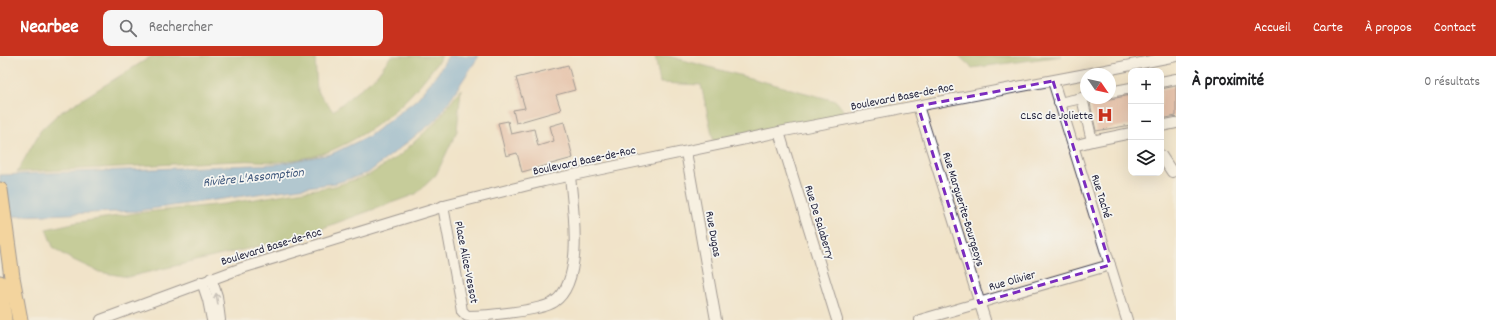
<!DOCTYPE html>
<html lang="fr">
<head>
<meta charset="utf-8">
<style>
	:root { --surface:#fff; --page:#f6f6f6; --text:#202124; --muted:#757577; --line:#e0e0e0; --accent:#c8321e }
	body { margin:0; font-family:Dekko,sans-serif; background:var(--page); color:var(--text) }
	.controls { position:absolute; right:12px; top:12px; display:grid; overflow:hidden; border-radius:8px; box-shadow:0 4px 16px #0002 }
	.controls button { width:36px; height:36px; display:grid; place-items:center; padding:0; border:0; border-bottom:1px solid var(--line); background:var(--surface); color:var(--text); font:20px sans-serif }
	.compass { position:absolute; left:1080px; top:12px; width:36px; height:36px; border-radius:50%; background:var(--surface); box-shadow:0 4px 16px #0002; rotate:124deg }
	.list { margin:0; padding:0; list-style:none }
	h2 { display:flex; justify-content:space-between; align-items:center; height:52px; margin:0; padding:0 16px; font-size:17px }
	h2 small { font-size:13px; font-weight:400; color:var(--muted) }
	.icon { flex:none; width:22px; height:22px; fill:none; stroke:currentColor; stroke-width:2; stroke-linecap:round; stroke-linejoin:round }
	.map { position:relative; flex:none; width:1176px; height:264px; overflow:hidden }
	header { display:flex; align-items:center; gap:24px; box-sizing:border-box; height:56px; padding:0 20px; background:var(--accent); color:#fff }
	header strong { font-size:19px }
	nav { display:flex; gap:22px; margin-inline-start:auto; font-size:14px }
	.search { width:280px; height:36px; background:var(--page); display:flex; align-items:center; gap:10px; box-sizing:border-box; padding:0 14px; border-radius:8px; color:var(--muted); font-size:15px }
	main { display:flex }
	aside { flex:1; background:var(--surface) }
	.map>svg:first-child { display:block }
	.forest { fill:#92af62; stroke:#5a684e }
	.water { fill:#66a5d8; stroke:#44648a }
	.building { fill:#da9c89 }
	.lines { fill:none; stroke-linecap:round; stroke-linejoin:round }
	.minor-casing { stroke:#413f50; stroke-width:12 }
	.highway-casing { stroke:#413f50; stroke-width:17 }
	.minor { stroke:#fff; stroke-width:10 }
	.highway { stroke:#f5c16b; stroke-width:15 }
	.oneway { stroke:#9c9ca7 }
	.marked { fill:none; stroke:#7b2cbf; stroke-width:3; stroke-dasharray:8 5; stroke-linejoin:round }
	.labels { text-anchor:middle; stroke-width:3.5; stroke-linejoin:round; paint-order:stroke }
	.street-label { font-size:12px; fill:#22223b; stroke:#f6f6f2 }
	.poi-label { font-size:12px; fill:#22223b; stroke:#f6f6f2; text-anchor:end }
	.water-label { font-size:13px; font-style:italic; fill:#3d567a; stroke:#f6f6f2 }
</style>
</head>
<body>
<header>
<strong>Nearbee</strong>
<div class="search"><svg class="icon" aria-label="search" viewBox="0 0 24 24"><circle cx="10" cy="10" r="6"/><path d="M15 15l6 6"/></svg>Rechercher</div>
<nav><a>Accueil</a><a>Carte</a><a>À propos</a><a>Contact</a></nav>
</header>
<main>
<div class="map">
<svg width="1176" height="264" viewBox="0 0 1176 264">
	<rect width="100%" height="100%" fill="#f6f6f2"/>
	<filter id="ink" filterUnits="userSpaceOnUse"><feTurbulence type="fractalNoise" baseFrequency=".025" numOctaves="2"/><feDisplacementMap in="SourceGraphic" scale="8" xChannelSelector="R" yChannelSelector="G"/><feConvolveMatrix kernelMatrix="1 2 1 2 8 2 1 2 1" color-interpolation-filters="sRGB"/></filter>
	<filter id="wash" filterUnits="userSpaceOnUse"><feTurbulence type="fractalNoise" baseFrequency=".012" numOctaves="4" result="noise"/><feDisplacementMap in="SourceGraphic" scale="16" xChannelSelector="R" yChannelSelector="G"/><feGaussianBlur stdDeviation="0.9" result="paint"/><feColorMatrix in="noise" values="0 0 0 0 0 0 0 0 0 0 0 0 0 0 0 0 0 1.4 0 .05"/><feComposite in="paint" operator="in"/></filter>
	<g filter="url(#wash)">
		<rect width="100%" height="100%" fill="#f1e3c9"/>
		<!-- forest -->
		<g class="forest">
			<path d="M152,0H315L317,35L333,55L376,20L391,0H442C412,43 379,74 330,95C319,100 290,105 277,106C264,106 251,104 238,105C164,108 91,113 17,116L41,74L58,58Z"/>
			<path d="M655,0H668L836,45L849,61L714,87L701,29L660,27Z"/>
			<path d="M959,0H1062L972,12Z"/>
			<path d="M461,33L457,75L436,119L416,138L298,181L128,221L99,216L69,202L53,191L46,173L73,167L136,157L224,148L335,130L369,119L400,99L438,64Z"/>
		</g>
		<!-- water -->
		<path class="water" d="M448,0H479L437,63L368,117L336,127L136,155L0,161V119L278,108L331,98L369,80L417,43L438,17Z"/>
		<g id="blocks">
			<!-- building -->
			<g class="building">
				<path d="M568,9L575,34L556,39L561,54L516,67L513,54L525,52L516,22Z"/>
				<path d="M1176,30V60L1161,63V33Z"/>
				<path d="M1131,39V69L1096,75L1090,47Z"/>
				<path d="M508,65L511,78L534,73L538,90L554,85L550,70L564,66L573,102L522,116L517,97L506,100L498,67Z"/>
			</g>
		</g>
	</g>
	<g filter="url(#ink)">
		<use href="#blocks" fill-opacity="0" stroke="#413f50" stroke-width="1"/>
		<g class="lines">
			<defs>
				<g id="minor">
					<path d="M1086,18L1176,0"/>
					<path d="M1053,25L1127,264"/>
					<path d="M1161,26L1176,23"/>
					<path d="M1110,36L1131,32"/>
					<path d="M1086,41L1082,42L1092,85L1131,77"/>
					<path d="M1059,47L1082,42"/>
					<path d="M918,50L985,264"/>
					<path d="M1161,70L1176,67"/>
					<path d="M779,76L837,264"/>
					<path d="M1073,90L1092,85"/>
					<path d="M686,96L716,264"/>
					<path d="M1161,99L1172,116L1176,115"/>
					<path d="M443,150L461,249L462,255L467,260C485,260 540,255 554,246C585,225 573,152 570,120"/>
					<path d="M211,222L217,240L220,264"/>
					<path d="M202,226L208,244L212,264"/>
					<path d="M101,264L242,212L448,149L544,125L779,76L1086,18"/>
					<path d="M920,264L1110,209"/>
				</g>
				<g id="highway">
					<path d="M0,134L12,221L20,264"/>
					<path d="M0,227L4,264"/>
				</g>
			</defs>
			<!-- minor casing -->
			<use href="#minor" class="minor-casing"/>
			<!-- highway casing -->
			<use href="#highway" class="highway-casing"/>
			<!-- minor -->
			<use href="#minor" class="minor"/>
			<!-- highway -->
			<use href="#highway" class="highway"/>
		</g>
		<!-- one-way arrows -->
		<defs><path id="oneway-shaft" d="M-6 0H5M1.5-3L5.5 0L1.5 3" fill="none" stroke-width="1.6" stroke-linecap="round" stroke-linejoin="round"/></defs>
		<use class="oneway" href="#oneway-shaft" transform="translate(217 243) rotate(-100)"/>
	</g>
	<!-- marked area -->
	<path d="M0 0H1176V264H0ZM1053,25L1110,209L979,247L918,50Z" fill="#f1e3c9" fill-opacity=".55" fill-rule="evenodd"/>
	<path class="marked" d="M1053,25L1110,209L979,247L918,50Z"/>
	<!-- icons -->
	<defs>
		<symbol id="hospital-bare" viewBox="-9 -9 18 18"><path d="M-5-5h3v3.5h4V-5h3V5h-3V1.5h-4V5h-3Z" fill="#c8321e" stroke="#f6f6f2" stroke-width="2.5" paint-order="stroke"/></symbol>
	</defs>
	<g fill-rule="evenodd">
		<use href="#hospital-bare" x="1094" y="48" width="22" height="22"/>
	</g>
	<g class="labels">
		<!-- street labels -->
		<g class="street-label">
			<text transform="translate(902 40) rotate(-11)" y="4">Boulevard Base-de-Roc</text>
			<text transform="translate(584 104) rotate(-12)" y="4">Boulevard Base-de-Roc</text>
			<text transform="translate(1102 140) rotate(73)" y="4">Rue Taché</text>
			<text transform="translate(964 153) rotate(73)" y="4">Rue Marguerite-Bourgeoys</text>
			<text transform="translate(820 166) rotate(73)" y="4">Rue De Salaberry</text>
			<text transform="translate(714 178) rotate(80)" y="4">Rue Dugas</text>
			<text transform="translate(271 190) rotate(-17)" y="4">Boulevard Base-de-Roc</text>
			<text transform="translate(467 206) rotate(79)" y="4">Place Alice-Vessot</text>
			<text transform="translate(1012 224) rotate(-16)" y="4">Rue Olivier</text>
		</g>
		<!-- poi labels -->
		<g class="poi-label">
			<text x="1093" y="63">CLSC de Joliette</text>
		</g>
		<!-- water labels -->
		<g class="water-label">
			<text transform="translate(253 120) rotate(-6)" y="5">Rivière L'Assomption</text>
		</g>
	</g>
</svg>
<div class="controls">
<button>+</button>
<button>−</button>
<button><svg class="icon" aria-label="layers" viewBox="0 0 24 24"><path d="M12 4l9 5-9 5-9-5zM3 14l9 5 9-5"/></svg></button>
</div>
<svg class="compass" viewBox="-18 -18 36 36"><path d="M0-13l5 13h-10z" fill="#e53935"/><path d="M0 13l5-13h-10z" fill="#757577"/></svg>
</div>
<aside>
<h2>À proximité<small>0 résultats</small></h2>
<ul class="list">
</ul>
</aside>
</main>
</body>
</html>
